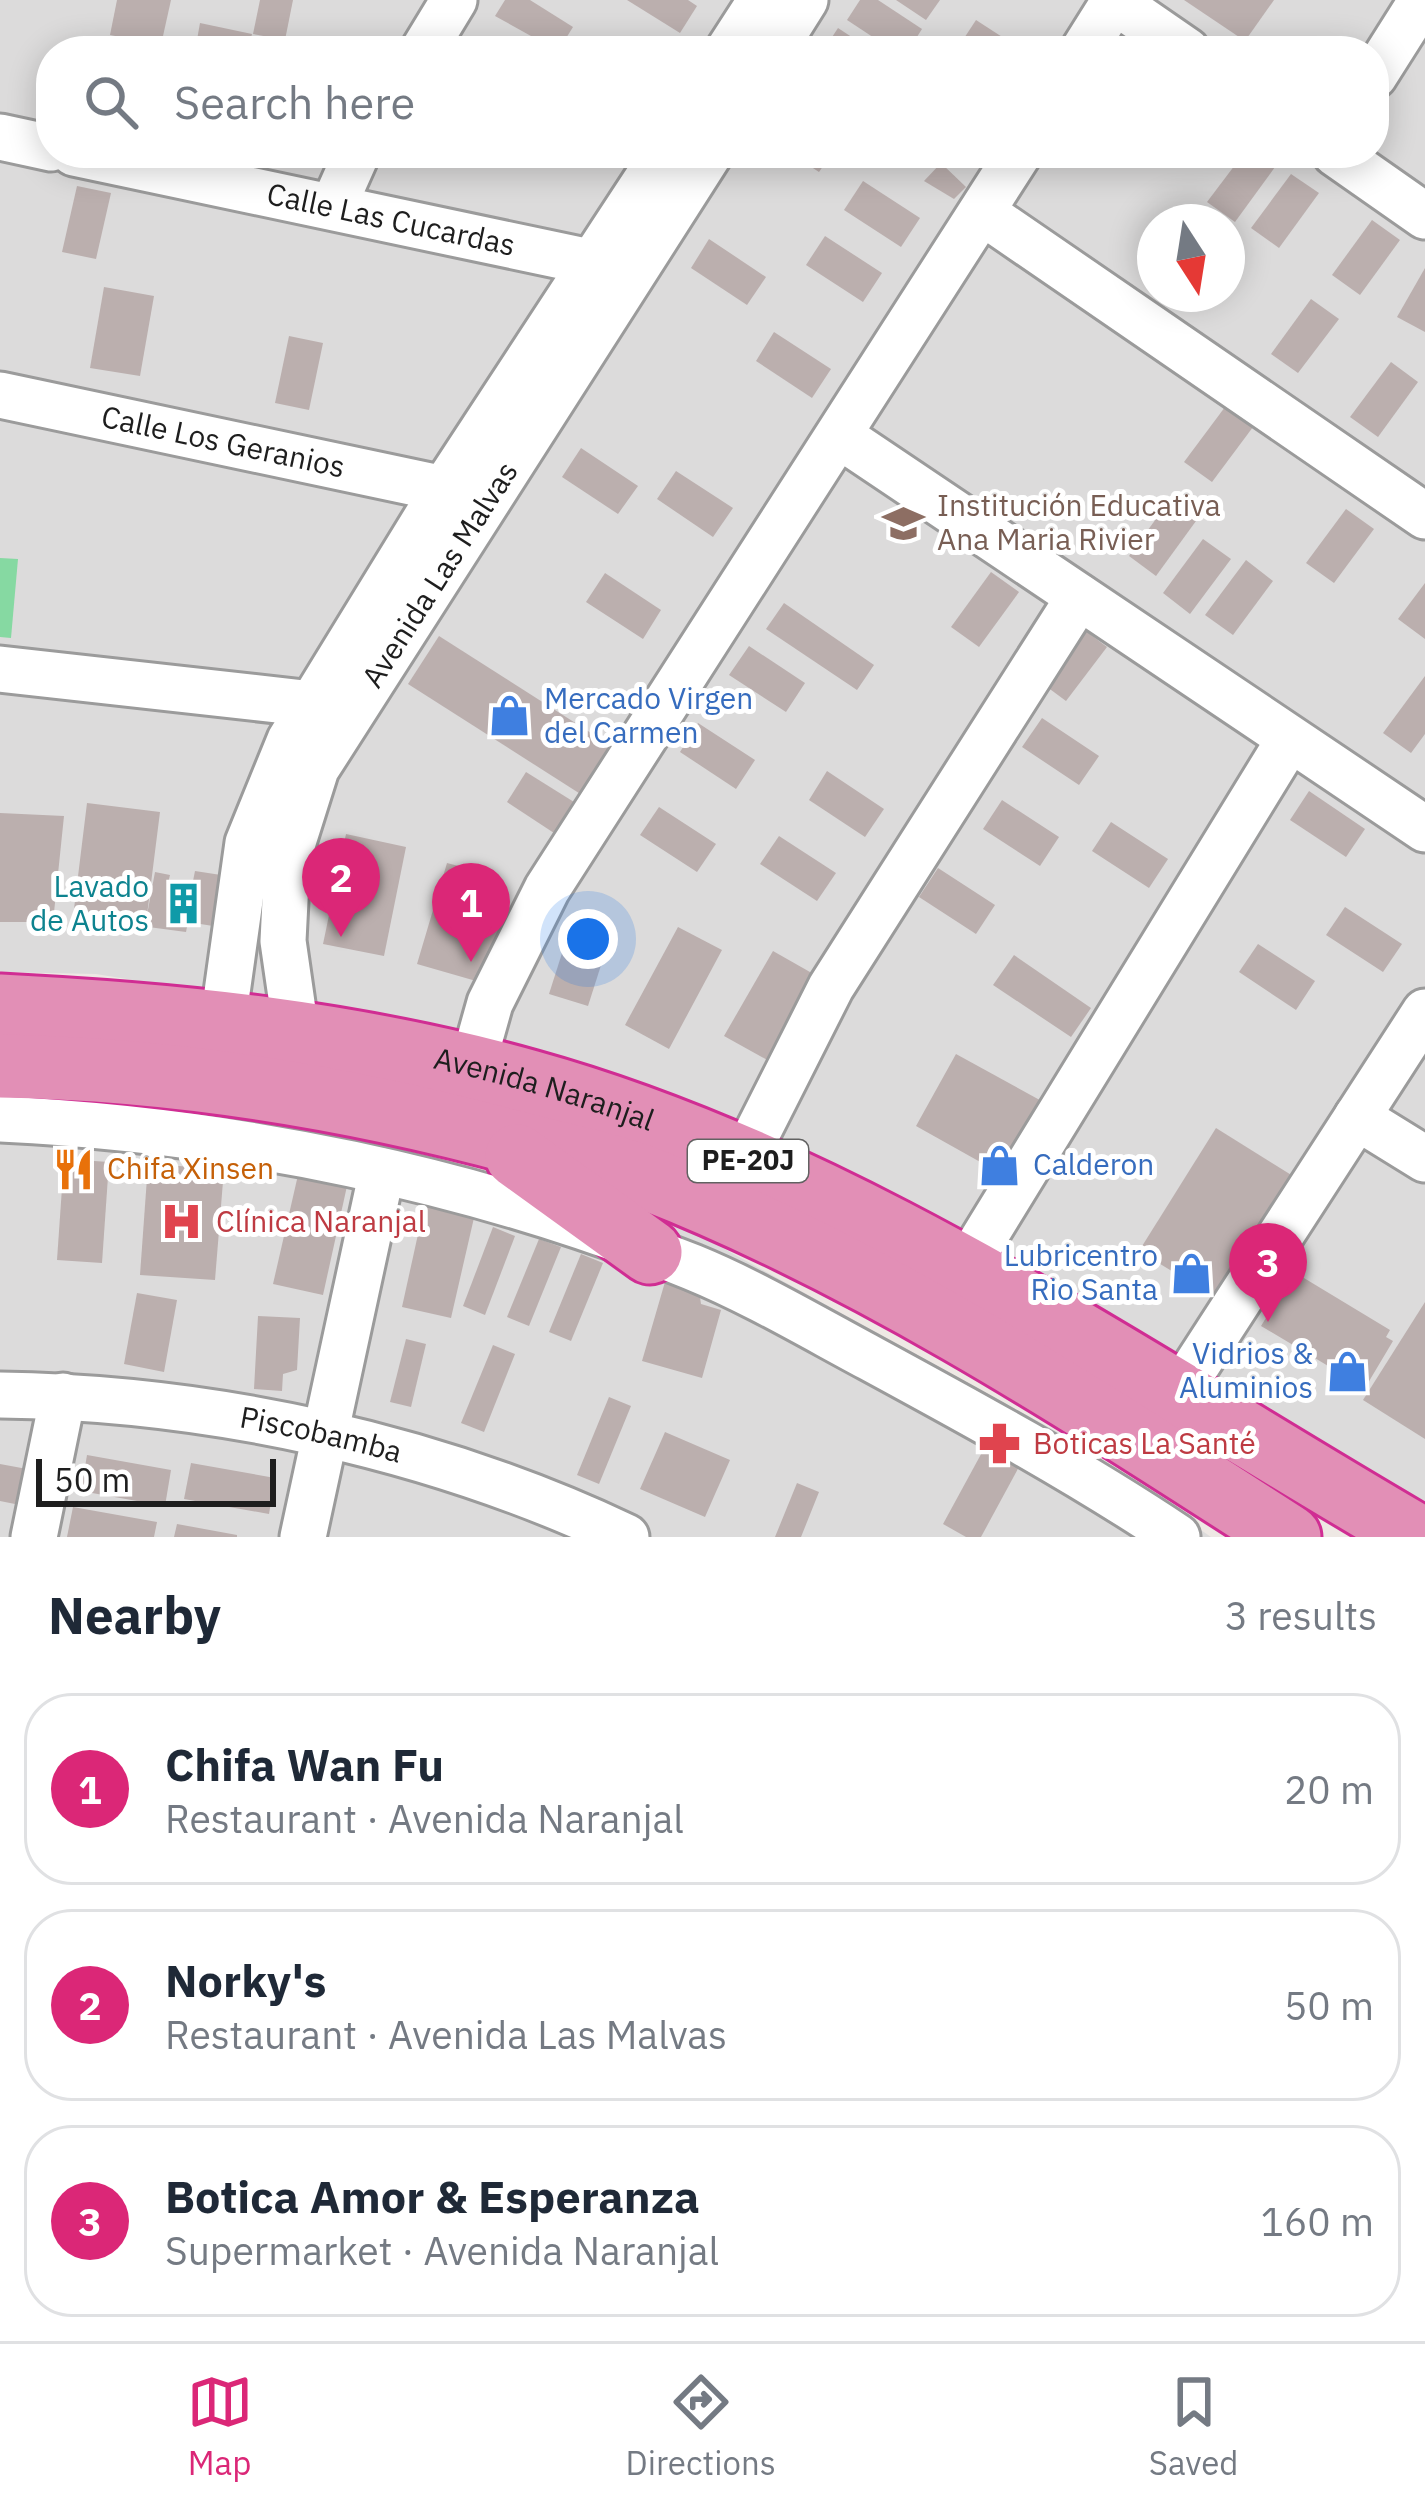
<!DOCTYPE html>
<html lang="en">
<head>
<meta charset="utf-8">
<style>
	:root { --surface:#fff; --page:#f6f6f7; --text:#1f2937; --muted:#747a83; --line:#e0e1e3; --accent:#db2777 }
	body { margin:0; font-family:"IBM Plex Sans",sans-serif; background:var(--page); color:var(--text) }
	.compass { position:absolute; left:1137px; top:204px; width:108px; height:108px; border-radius:50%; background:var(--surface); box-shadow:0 6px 30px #0003; rotate:168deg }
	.scale { position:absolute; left:36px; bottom:30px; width:240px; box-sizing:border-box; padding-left:12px; border:6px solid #1e1e1e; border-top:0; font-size:33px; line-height:42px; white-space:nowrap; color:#1e1e1e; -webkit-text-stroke:9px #fff; paint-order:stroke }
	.you { position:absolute; left:588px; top:939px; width:42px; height:42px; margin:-30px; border:9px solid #fff; border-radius:50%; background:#1a73e8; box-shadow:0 0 0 18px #1a73e833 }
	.badge { display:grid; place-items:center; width:78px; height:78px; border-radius:50%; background:var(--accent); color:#fff; font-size:39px; font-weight:700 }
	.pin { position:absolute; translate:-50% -99px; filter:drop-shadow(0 3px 6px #0008) }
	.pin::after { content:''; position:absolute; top:63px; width:42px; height:36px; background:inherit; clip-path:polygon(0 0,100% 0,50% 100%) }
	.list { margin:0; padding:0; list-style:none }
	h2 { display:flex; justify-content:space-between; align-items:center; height:156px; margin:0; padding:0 48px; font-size:51px }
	h2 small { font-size:39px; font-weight:400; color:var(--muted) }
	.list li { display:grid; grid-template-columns:78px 1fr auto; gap:36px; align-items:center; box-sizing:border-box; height:192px; margin:0 24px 24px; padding:0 24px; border:3px solid var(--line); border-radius:48px }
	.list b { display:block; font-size:45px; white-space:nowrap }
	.list p { margin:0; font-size:39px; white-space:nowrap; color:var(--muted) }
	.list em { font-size:39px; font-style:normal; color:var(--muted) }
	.icon { flex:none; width:66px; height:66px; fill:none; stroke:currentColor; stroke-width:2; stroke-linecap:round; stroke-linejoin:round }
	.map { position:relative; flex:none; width:1425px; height:1537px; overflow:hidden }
	.search { position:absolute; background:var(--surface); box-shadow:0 6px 30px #0003; left:36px; right:36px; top:36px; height:132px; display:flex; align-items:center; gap:30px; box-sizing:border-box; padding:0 42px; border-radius:48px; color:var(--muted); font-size:45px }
	.sheet { height:804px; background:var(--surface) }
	nav { display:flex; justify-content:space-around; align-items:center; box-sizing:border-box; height:168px; border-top:3px solid var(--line); background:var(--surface); font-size:33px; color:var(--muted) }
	nav a { display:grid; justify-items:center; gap:6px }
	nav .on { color:var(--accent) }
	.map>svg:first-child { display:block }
	.residential { fill:#dcdbdb; fill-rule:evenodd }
	.pitch { fill:#86d9a2 }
	.building { fill:#bbafae }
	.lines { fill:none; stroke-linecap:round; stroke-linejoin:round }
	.minor-casing { stroke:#9b9b9b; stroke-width:51 }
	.highway-casing { stroke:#d02d93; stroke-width:69 }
	.minor { stroke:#fff; stroke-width:45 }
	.highway { stroke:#e28fb6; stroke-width:63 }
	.labels { text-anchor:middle; stroke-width:10; stroke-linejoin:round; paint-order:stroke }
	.shield { fill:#fff; stroke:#626262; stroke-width:3 }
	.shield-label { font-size:27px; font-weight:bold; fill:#1e1e1e }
	.street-label { font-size:30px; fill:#1e1e1e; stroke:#fff }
	.education-label { font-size:30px; fill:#785e54; stroke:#fff; text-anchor:start }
	.shop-label { font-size:30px; fill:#366cbe; stroke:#fff; text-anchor:start }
	.culture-label { font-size:30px; fill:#0d838f; stroke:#fff; text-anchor:end }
	.food-label { font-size:30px; fill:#c56008; stroke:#fff; text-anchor:start }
	.health-label { font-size:30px; fill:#be3a42; stroke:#fff; text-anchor:start }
</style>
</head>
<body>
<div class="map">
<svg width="1425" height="1537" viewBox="0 0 1425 1537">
	<rect width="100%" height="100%" fill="#eee8e4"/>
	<!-- residential -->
	<g class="residential">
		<path d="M0,0H1425V1522L392,1022L96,974L0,972ZM51,51H1374V153H51ZM1155,222H1227V294H1155Z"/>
		<path d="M0,1095L206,1106L681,1225L1070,1439L1211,1537H0Z"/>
	</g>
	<!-- pitch -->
	<path class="pitch" d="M0,558L18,559L11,638L0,637Z"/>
	<!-- building -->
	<g class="building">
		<path d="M117,0H171L161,45L110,35Z"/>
		<path d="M260,0H293L285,40L253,34Z"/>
		<path d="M505,0H530L573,27L558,51L495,16Z"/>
		<path d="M627,0H688L697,6L680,33Z"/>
		<path d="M860,0H878L922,29L908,51H894L847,20Z"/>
		<path d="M896,0H940L926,20Z"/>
		<path d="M1184,0H1274L1245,41Z"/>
		<path d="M976,20L1024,51L957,49Z"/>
		<path d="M200,23L252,34L248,51H195Z"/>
		<path d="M838,28L873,51H823Z"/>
		<path d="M790,153H832L819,172Z"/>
		<path d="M1244,153H1256L1275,167L1235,222L1207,202Z"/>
		<path d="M941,163L966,187L954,199L924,181Z"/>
		<path d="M1291,174L1319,193L1279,248L1251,228Z"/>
		<path d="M863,181L920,218L901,247L844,210Z"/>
		<path d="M77,186L111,193L96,259L62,252Z"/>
		<path d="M1372,220L1400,240L1360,295L1332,275Z"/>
		<path d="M825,236L882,273L863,302L806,265Z"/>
		<path d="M709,239L766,277L747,305L691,268Z"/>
		<path d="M1425,268V332L1397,317Z"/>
		<path d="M104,287L154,296L140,376L90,368Z"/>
		<path d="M1160,294H1196L1183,311Z"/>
		<path d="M1311,299L1339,319L1298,373L1271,354Z"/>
		<path d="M774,332L831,369L812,398L756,361Z"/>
		<path d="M289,336L323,343L309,410L275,403Z"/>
		<path d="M1391,362L1418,382L1378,437L1350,417Z"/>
		<path d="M1225,407L1253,427L1212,482L1184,462Z"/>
		<path d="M581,448L638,486L618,514L562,477Z"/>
		<path d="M676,471L733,508L713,537L657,499Z"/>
		<path d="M1169,501L1196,521L1156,576L1129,556Z"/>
		<path d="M1346,509L1374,529L1334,583L1306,563Z"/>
		<path d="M1203,539L1231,559L1190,614L1163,593Z"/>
		<path d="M1246,560L1273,581L1233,635L1205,615Z"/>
		<path d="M991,572L1019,592L979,647L951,627Z"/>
		<path d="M605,573L661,610L643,639L586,602Z"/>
		<path d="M1425,583V639L1398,619Z"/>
		<path d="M784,603L874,665L857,690L766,629Z"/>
		<path d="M1079,626L1107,647L1066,701L1039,681Z"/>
		<path d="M439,636L613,747L582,795L408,684Z"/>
		<path d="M749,646L805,683L786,712L729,675Z"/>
		<path d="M1425,676V734L1411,753L1383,733Z"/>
		<path d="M1042,718L1099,756L1079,785L1022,747Z"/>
		<path d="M698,723L755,760L736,789L680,752Z"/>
		<path d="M827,771L884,809L865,837L809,800Z"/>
		<path d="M526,772L582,807L554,833L507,802Z"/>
		<path d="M1309,791L1365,829L1346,857L1290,820Z"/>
		<path d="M1002,800L1059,837L1040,866L983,829Z"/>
		<path d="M87,803L160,812L147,915L155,872L170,875L168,883L192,886L195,871L221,875L213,926L188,922L186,932L73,917Z"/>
		<path d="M659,807L716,844L697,872L640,835Z"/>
		<path d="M0,813L64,816L53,922H0Z"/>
		<path d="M1111,822L1168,859L1149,888L1092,851Z"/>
		<path d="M346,834L406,847L384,956L323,944Z"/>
		<path d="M779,836L836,873L817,901L760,864Z"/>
		<path d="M447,863L485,873L480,890L489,893L485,906L511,914L490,985L417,964Z"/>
		<path d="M938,868L995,905L976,934L919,897Z"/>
		<path d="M1345,907L1402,944L1383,972L1326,935Z"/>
		<path d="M571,925L610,937L588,1006L549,994Z"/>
		<path d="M678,927L722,950L669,1049L625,1025Z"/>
		<path d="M1258,944L1315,981L1296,1010L1239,972Z"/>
		<path d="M773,951L817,976L769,1061L724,1036Z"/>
		<path d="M1014,955L1091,1008L1071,1037L993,985Z"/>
		<path d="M956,1054L1047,1104L1007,1177L916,1126Z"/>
		<path d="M1216,1128L1301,1181L1224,1303L1139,1251Z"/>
		<path d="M64,1159L109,1162L102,1263L57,1260Z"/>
		<path d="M148,1164L224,1169L215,1280L140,1275Z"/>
		<path d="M298,1175L347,1186L323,1295L273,1284Z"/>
		<path d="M426,1198L476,1209L451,1318L402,1307Z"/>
		<path d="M493,1227L515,1236L485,1315L463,1306Z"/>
		<path d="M539,1239L561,1247L529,1326L507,1317Z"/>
		<path d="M581,1254L603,1263L571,1341L549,1332Z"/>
		<path d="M1294,1272L1390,1330L1386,1337L1393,1341L1365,1388L1261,1326Z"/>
		<path d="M667,1275L698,1284L701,1304L721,1310L702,1378L642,1361Z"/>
		<path d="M137,1293L177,1300L164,1372L124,1364Z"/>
		<path d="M1425,1302V1439L1363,1400Z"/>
		<path d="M258,1316L300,1318L297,1370L283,1374L282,1391L254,1389Z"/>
		<path d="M406,1339L426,1344L411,1407L390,1402Z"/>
		<path d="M493,1345L515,1354L484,1432L461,1423Z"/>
		<path d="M609,1397L631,1406L599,1484L577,1475Z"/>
		<path d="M665,1432L730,1460L705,1517L640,1489Z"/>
		<path d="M992,1434L1027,1452L981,1537H966L943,1524Z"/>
		<path d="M87,1455L171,1470L165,1506L81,1491Z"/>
		<path d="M191,1463L275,1478L269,1514L184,1499Z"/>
		<path d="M0,1464L27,1469L20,1505L0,1501Z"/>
		<path d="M797,1483L819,1492L801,1537H775Z"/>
		<path d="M73,1507L157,1522L154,1537H67Z"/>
		<path d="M177,1524L237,1535V1537H174Z"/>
	</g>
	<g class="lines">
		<defs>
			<g id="minor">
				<path d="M1113,0L1187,51"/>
				<path d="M423,51L454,0"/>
				<path d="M728,51L761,0"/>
				<path d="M773,51L805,0"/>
				<path d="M1083,51L1115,0"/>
				<path d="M1374,76L1422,0"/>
				<path d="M0,137L51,148"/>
				<path id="s1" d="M74,153L623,269"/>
				<path d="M1335,153L1425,216"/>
				<path d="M333,207L357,153"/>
				<path d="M982,212L1425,516"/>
				<path id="s2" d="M0,395L444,489"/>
				<path d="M840,436L1425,829"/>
				<path d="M0,669L339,707"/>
				<path d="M223,1021L248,843L290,740L444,489L664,153"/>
				<path id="s3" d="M296,1031L283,941L287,861L316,769L710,153"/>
				<path d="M472,1067L490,1003L547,889L1019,153"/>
				<path d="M1357,1117L1425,1159"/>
				<path d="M0,1119C235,1130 473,1179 692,1267C753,1292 812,1327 870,1358C975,1415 1078,1471 1177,1537"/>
				<path d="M744,1159L831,987L1079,597"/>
				<path d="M964,1270L1289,740"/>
				<path id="s4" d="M0,1395C212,1398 434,1446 626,1537"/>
				<path d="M1176,1397L1425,1012"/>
				<path d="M34,1537L63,1396"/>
				<path d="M303,1537L382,1171"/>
			</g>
			<g id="highway">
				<path id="s5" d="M0,1006C181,1015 355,1033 530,1082C847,1170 1136,1373 1418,1537"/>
				<path d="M0,1066C176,1069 348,1097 518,1143C561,1155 608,1163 649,1179C876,1268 1085,1406 1289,1537"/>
				<path d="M517,1156L650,1252"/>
			</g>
		</defs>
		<!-- minor casing -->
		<use href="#minor" class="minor-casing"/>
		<!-- highway casing -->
		<use href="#highway" class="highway-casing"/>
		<!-- minor -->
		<use href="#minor" class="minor"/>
		<!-- highway -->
		<use href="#highway" class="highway"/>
	</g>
	<!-- icons -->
	<defs>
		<symbol id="school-bare" viewBox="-9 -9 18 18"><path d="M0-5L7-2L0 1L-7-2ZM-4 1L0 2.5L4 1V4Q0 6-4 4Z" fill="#8d6e63" stroke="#fff" stroke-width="2.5" paint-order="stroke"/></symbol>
		<symbol id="shop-bare" viewBox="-9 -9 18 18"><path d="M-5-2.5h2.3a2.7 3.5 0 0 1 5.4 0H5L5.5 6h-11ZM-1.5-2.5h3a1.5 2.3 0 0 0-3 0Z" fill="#3f7fe0" stroke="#fff" stroke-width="2.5" paint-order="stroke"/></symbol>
		<symbol id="building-bare" viewBox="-9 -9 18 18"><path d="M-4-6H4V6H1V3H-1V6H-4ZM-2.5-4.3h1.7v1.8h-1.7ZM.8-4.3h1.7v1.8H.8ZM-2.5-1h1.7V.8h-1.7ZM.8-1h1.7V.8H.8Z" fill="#0f9aa8" stroke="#fff" stroke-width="2.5" paint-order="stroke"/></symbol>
		<symbol id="restaurant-bare" viewBox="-9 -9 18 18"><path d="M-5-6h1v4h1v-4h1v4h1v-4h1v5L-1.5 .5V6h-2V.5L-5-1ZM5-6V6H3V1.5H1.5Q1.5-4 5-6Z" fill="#e8710a" stroke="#fff" stroke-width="2.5" paint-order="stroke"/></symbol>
		<symbol id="hospital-bare" viewBox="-9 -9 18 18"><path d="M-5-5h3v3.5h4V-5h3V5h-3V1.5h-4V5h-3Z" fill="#e0444e" stroke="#fff" stroke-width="2.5" paint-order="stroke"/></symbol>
		<symbol id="pharmacy-bare" viewBox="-9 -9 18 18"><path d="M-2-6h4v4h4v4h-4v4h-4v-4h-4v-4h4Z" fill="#e0444e" stroke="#fff" stroke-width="2.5" paint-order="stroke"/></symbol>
	</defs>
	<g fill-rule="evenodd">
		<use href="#school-bare" x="874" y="494" width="59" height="59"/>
		<use href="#shop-bare" x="480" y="686" width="59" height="59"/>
		<use href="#building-bare" x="154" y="874" width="59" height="59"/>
		<use href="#shop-bare" x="970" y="1136" width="59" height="59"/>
		<use href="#restaurant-bare" x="44" y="1140" width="59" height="59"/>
		<use href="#hospital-bare" x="152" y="1192" width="59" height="59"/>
		<use href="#shop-bare" x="1162" y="1244" width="59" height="59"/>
		<use href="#shop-bare" x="1318" y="1342" width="59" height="59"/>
		<use href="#pharmacy-bare" x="970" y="1414" width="59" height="59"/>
	</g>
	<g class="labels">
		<!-- shield labels -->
		<rect class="shield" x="688" y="1140" width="120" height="42" rx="9"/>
		<g class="shield-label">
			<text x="748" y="1170">PE-20J</text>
		</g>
		<!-- street labels -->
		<g class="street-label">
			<text dy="10" stroke="none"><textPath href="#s1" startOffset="324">Calle Las Cucardas</textPath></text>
			<text dy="10" stroke="none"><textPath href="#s2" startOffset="228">Calle Los Geranios</textPath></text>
			<text dy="10" stroke="none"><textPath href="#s3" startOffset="498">Avenida Las Malvas</textPath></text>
			<text dy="10" stroke="none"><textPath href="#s5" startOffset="552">Avenida Naranjal</textPath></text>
			<text dy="10" stroke="none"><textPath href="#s4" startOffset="324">Piscobamba</textPath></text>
		</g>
		<!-- education labels -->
		<g class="education-label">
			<text x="937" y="516">Institución Educativa<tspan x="937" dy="34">Ana Maria Rivier</tspan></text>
		</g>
		<!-- shop labels -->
		<g class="shop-label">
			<text x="544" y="709">Mercado Virgen<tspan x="544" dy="34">del Carmen</tspan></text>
			<text x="1033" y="1175">Calderon</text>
			<text x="1158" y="1266" text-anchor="end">Lubricentro<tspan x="1158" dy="34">Rio Santa</tspan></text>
			<text x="1313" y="1364" text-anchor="end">Vidrios &amp;<tspan x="1313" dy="34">Aluminios</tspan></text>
		</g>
		<!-- culture labels -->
		<g class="culture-label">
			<text x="149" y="897">Lavado<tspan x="149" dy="34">de Autos</tspan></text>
		</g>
		<!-- food labels -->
		<g class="food-label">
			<text x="107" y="1179">Chifa Xinsen</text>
		</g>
		<!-- health labels -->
		<g class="health-label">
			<text x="216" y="1232">Clínica Naranjal</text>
			<text x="1033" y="1454">Boticas La Santé</text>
		</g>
	</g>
</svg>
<svg class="compass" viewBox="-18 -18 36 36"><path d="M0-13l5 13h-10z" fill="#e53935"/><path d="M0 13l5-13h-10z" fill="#747a83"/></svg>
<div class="scale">50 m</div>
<div class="you"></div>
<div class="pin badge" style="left:471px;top:962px">1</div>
<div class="pin badge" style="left:341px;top:937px">2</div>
<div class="pin badge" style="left:1268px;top:1322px">3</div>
<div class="search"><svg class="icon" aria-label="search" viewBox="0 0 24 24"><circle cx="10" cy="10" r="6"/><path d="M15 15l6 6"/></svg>Search here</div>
</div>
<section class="sheet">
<h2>Nearby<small>3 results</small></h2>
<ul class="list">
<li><span class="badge">1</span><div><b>Chifa Wan Fu</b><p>Restaurant · Avenida Naranjal</p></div><em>20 m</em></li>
<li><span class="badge">2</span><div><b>Norky's</b><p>Restaurant · Avenida Las Malvas</p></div><em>50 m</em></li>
<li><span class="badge">3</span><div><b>Botica Amor &amp; Esperanza</b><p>Supermarket · Avenida Naranjal</p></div><em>160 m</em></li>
</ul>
</section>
<nav>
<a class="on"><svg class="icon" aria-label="map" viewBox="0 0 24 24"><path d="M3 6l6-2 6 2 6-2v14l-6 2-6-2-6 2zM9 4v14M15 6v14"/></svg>Map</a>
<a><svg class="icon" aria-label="directions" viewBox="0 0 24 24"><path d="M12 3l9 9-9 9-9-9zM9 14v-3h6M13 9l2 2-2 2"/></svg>Directions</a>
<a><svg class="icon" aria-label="saved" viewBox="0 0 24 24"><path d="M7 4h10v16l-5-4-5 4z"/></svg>Saved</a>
</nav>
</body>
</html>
